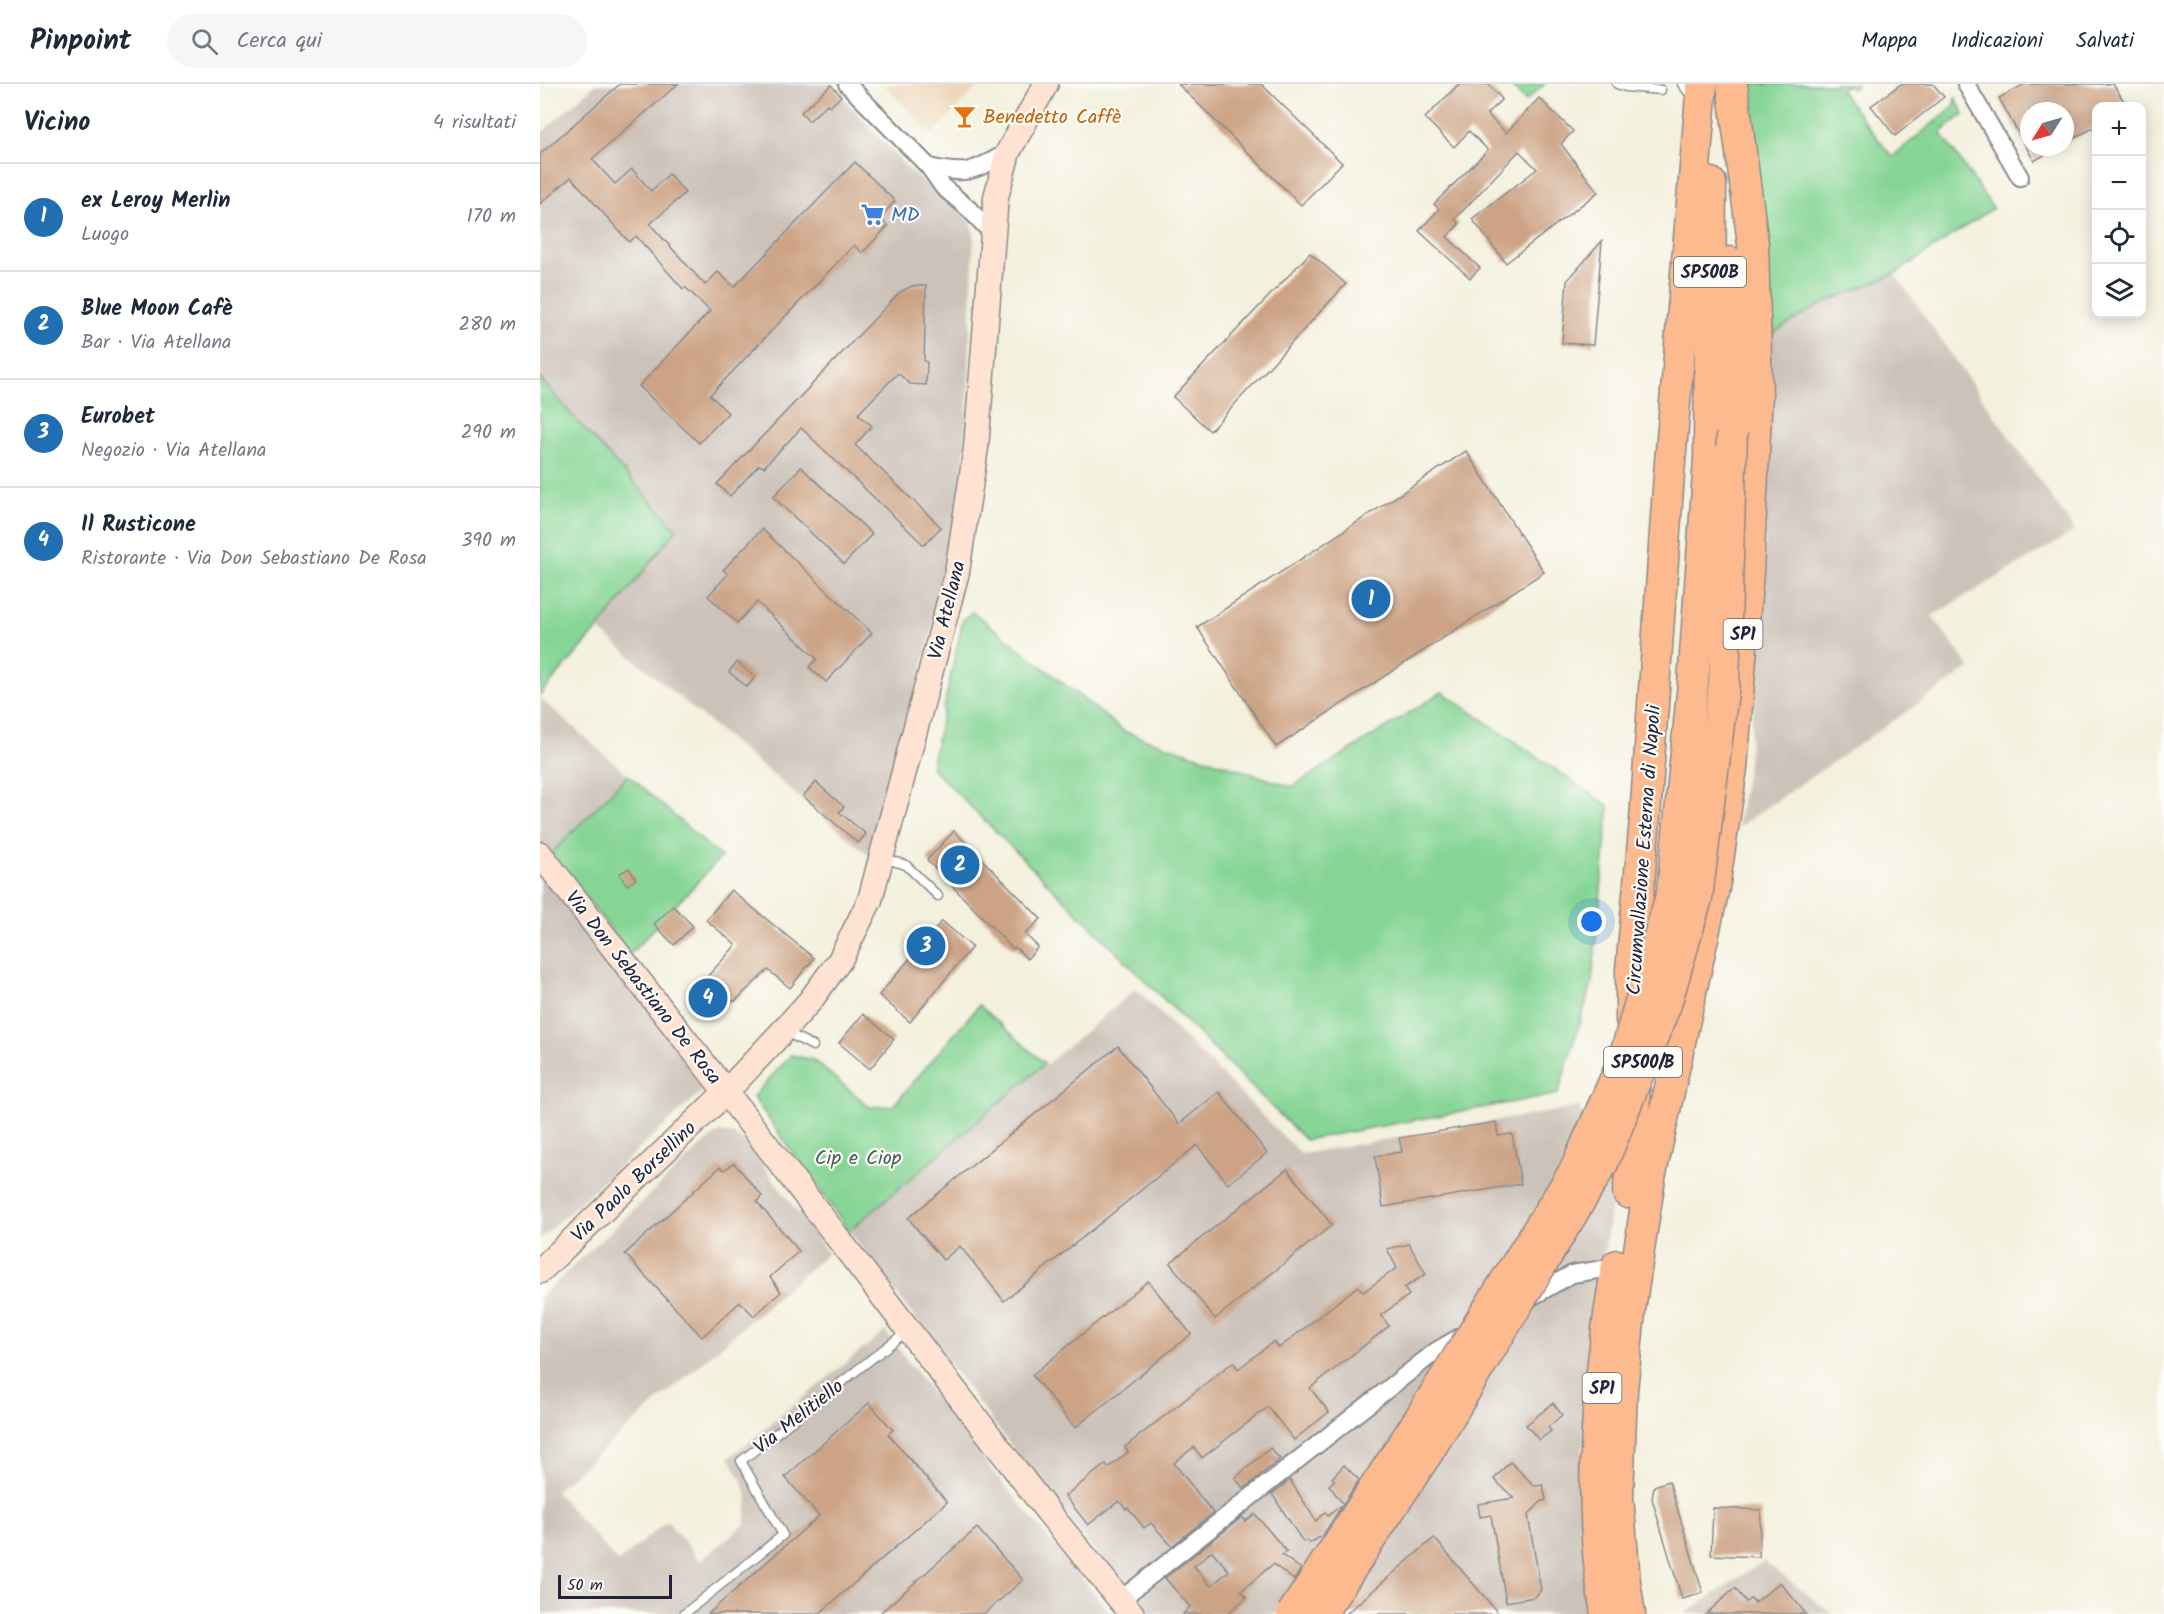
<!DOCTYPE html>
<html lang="it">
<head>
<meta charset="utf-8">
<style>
	:root { --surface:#fff; --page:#f6f6f7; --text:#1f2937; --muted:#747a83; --line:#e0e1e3; --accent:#1f6fb2 }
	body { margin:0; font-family:Kalam,sans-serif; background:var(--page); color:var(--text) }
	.controls { position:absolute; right:18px; top:18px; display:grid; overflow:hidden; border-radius:12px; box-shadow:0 3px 15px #0003 }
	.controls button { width:54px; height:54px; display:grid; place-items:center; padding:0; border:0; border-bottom:2px solid var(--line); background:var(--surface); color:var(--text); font:30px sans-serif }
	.compass { position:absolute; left:1480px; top:18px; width:54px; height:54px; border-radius:50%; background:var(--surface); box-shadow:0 3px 15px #0003; rotate:233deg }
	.scale { position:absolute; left:18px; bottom:15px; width:114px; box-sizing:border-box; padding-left:6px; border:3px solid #22223b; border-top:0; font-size:16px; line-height:21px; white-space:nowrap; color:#22223b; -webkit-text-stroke:4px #fdfcf7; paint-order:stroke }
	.you { position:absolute; left:1052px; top:838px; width:21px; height:21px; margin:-15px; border:4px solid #fff; border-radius:50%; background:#1a73e8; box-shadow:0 0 0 9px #1a73e833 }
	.badge { display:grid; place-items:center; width:39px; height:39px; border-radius:50%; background:var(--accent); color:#fff; font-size:20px; font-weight:700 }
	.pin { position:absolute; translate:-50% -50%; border:3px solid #fff; box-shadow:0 2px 6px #0006 }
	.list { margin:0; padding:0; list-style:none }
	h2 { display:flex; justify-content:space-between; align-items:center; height:78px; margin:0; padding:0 24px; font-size:26px }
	h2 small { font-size:20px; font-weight:400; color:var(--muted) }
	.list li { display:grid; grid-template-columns:39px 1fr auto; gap:18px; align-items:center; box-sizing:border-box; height:108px; padding:0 24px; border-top:2px solid var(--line) }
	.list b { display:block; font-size:22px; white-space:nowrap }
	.list p { margin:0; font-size:20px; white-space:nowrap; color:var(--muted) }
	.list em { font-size:20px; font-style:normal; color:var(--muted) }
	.icon { flex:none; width:33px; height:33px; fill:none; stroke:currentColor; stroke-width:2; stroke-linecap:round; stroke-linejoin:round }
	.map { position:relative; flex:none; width:1624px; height:1530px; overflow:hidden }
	header { display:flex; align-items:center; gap:36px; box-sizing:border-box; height:84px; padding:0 30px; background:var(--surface); border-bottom:2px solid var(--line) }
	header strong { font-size:28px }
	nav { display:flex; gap:33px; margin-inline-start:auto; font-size:21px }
	.search { width:420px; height:54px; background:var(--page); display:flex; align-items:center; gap:15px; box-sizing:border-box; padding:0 21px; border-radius:33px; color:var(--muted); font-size:22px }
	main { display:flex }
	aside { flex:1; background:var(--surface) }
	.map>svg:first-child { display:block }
	.built { fill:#eed7bb }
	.industrial { fill:#ccc2b9 }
	.green { fill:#86d595; stroke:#547c68; stroke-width:1.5 }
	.building { fill:#cca384; fill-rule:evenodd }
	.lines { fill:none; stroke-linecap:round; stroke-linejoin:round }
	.lane-casing { stroke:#8a898c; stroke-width:11 }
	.street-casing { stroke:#8a898c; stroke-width:20 }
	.secondary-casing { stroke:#8a898c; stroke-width:27 }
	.highway-casing { stroke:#8a898c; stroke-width:33 }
	.lane { stroke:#fff; stroke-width:8 }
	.street { stroke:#fff; stroke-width:16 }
	.secondary { stroke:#fee3d2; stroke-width:24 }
	.highway { stroke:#fcba8e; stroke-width:30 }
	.highway-bridge-casing { stroke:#8a898c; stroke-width:33; stroke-linecap:butt }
	.highway-bridge { stroke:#fcba8e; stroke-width:30 }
	.labels { text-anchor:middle; stroke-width:4.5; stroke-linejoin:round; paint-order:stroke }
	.shield { fill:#fdfcf7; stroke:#646373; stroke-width:1.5 }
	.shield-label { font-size:18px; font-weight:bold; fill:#22223b }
	.food-label { font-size:20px; fill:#c56008; stroke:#fdfcf7; text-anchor:start }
	.shop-label { font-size:20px; fill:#366cbe; stroke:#fdfcf7; text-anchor:start }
	.street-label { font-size:20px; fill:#22223b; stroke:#fdfcf7 }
	.park-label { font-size:20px; fill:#45615a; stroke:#fdfcf7 }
</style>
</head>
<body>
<header>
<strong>Pinpoint</strong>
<div class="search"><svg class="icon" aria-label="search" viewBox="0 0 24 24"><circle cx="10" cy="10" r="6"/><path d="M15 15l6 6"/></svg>Cerca qui</div>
<nav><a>Mappa</a><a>Indicazioni</a><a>Salvati</a></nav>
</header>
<main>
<aside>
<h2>Vicino<small>4 risultati</small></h2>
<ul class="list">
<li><span class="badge">1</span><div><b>ex Leroy Merlin</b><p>Luogo</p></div><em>170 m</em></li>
<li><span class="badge">2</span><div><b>Blue Moon Cafè</b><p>Bar · Via Atellana</p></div><em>280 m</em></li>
<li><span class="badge">3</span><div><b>Eurobet</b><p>Negozio · Via Atellana</p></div><em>290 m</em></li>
<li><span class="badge">4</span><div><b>Il Rusticone</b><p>Ristorante · Via Don Sebastiano De Rosa</p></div><em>390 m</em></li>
</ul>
</aside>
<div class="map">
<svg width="1624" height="1530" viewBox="0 0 1624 1530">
	<rect width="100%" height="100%" fill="#fdfcf7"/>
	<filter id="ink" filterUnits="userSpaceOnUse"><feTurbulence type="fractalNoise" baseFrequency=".0167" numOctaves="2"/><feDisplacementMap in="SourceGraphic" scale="12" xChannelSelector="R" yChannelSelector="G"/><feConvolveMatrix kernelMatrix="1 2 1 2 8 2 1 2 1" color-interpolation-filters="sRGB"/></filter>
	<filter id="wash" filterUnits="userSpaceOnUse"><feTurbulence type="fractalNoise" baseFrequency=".008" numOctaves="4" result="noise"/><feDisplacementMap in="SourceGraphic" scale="24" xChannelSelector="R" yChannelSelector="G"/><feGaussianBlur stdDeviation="1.35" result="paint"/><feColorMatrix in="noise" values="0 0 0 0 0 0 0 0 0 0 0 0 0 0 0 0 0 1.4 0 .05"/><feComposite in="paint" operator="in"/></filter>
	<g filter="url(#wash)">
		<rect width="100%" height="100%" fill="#f3f0dd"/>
		<!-- built -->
		<path class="built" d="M344,0H441L391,51Z"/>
		<!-- industrial -->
		<g class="industrial">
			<path d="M56,0H290L366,83L429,134L434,150L426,361L409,480L333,775L58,545L137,445L37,337L0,294V50Z"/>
			<path d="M1355,190L1535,447L1392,532L1430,584L1197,744L1208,680L1225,487L1224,254L1285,218Z"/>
			<path d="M0,614L88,691L11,770L0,756Z"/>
			<path d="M0,784L170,1000L0,1155Z"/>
			<path d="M596,905L761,1070L1039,1023L1073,1108L1051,1257L1040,1405L1050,1530H606L511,1415L309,1147Z"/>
			<path d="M180,1048L195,1051L206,1059L288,1169L15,1407L78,1478L127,1437L160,1477L205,1440L208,1413L201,1394L189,1374L345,1247L454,1389L572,1530H0V1213L167,1057Z"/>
			<path d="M1224,1477L1293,1530H1144Z"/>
		</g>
		<!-- green -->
		<g class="green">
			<path d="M969,0H1005L986,17Z"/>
			<path d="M1203,0H1317L1313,5L1305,1L1300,6L1352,73L1415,21V13L1424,30L1401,49L1453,124L1355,190L1285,218L1224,254Z"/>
			<path d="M0,294L37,337L137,445L58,545L0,611Z"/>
			<path d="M433,528L585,648L752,703L902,608L1069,722L1052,899L1018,1010L765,1056L391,683L423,535Z"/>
			<path d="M88,691L181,773L90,870L11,770Z"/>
			<path d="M439,921L505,980L309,1147L213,1013L251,971L273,976L330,1023L353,1022Z"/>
		</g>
		<g id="blocks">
			<!-- building -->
			<g class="building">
				<path d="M80,0H138L52,75L75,100L92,85L111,107L129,90L145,109L110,140L165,201L178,188L194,203L315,78L355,117L340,134L348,142L322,169L314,161L170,311L188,329L159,359L99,302L170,227L145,203L143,205L96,152L89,158L31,93L0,120V70Z"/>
				<path d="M638,0H721L802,79L761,121Z"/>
				<path d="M919,0H948L962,15L947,30L966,49L999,14L1033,47L1021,60L1058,108L966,179L932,135L997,85L979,67L915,135L919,140L907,153L940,184L930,194L879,147L899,125L894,120L948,66L929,47L914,63L885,34Z"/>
				<path d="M1361,0H1393L1404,13L1355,52L1331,22Z"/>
				<path d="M1485,0H1573L1587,22H1557V42L1525,59V27H1489V63H1519L1494,77L1459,14Z"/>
				<path d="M291,1L301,12L290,23L287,20L269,37L261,28Z"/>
				<path d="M1062,157L1053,261L1022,259L1027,197Z"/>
				<path d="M770,169L806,200L670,347L633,313Z"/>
				<path d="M372,202H386L384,277L387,278L386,301L370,300L358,289L318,330L332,342L315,361L401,443L384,461L261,344L224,383L219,381L190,412L177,400L360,208Z"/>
				<path d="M926,367L1004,488L736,663L657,543Z"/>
				<path d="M261,383L332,450L304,480L233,413Z"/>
				<path d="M222,445L332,549L286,598L269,583L277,575L217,518L197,539L168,512L188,490L183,486Z"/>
				<path d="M197,578L215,593L207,603L189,588Z"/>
				<path d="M276,698L304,723L299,728L326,750L318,759L263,712Z"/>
				<path d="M414,747L501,835L485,850L498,863L487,875L475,863L473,865L387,776Z"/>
				<path d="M89,784L96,795L87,801L79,790Z"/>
				<path d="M191,806L274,874L250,904L228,886L195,917H189L167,893L196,861L166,836Z"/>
				<path d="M133,822L153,842L134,861L114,840Z"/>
				<path d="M402,837L432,863L370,938L339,911Z"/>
				<path d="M323,930L354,955L330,985L299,959Z"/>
				<path d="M578,962L639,1040L679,1008L727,1069L688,1100L657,1061L464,1217L420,1162L403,1176L368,1134Z"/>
				<path d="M956,1038L958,1052L972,1050L981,1100L843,1123L835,1072L862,1068L859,1054Z"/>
				<path d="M194,1079L222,1112L217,1118L259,1167L230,1193L241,1208L214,1232L200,1218L162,1253L85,1170L180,1083L184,1086Z"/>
				<path d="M747,1085L792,1141L675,1235L630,1179Z"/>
				<path d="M869,1160L886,1190L864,1204L869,1211L841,1231L849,1242L770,1304L789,1328L754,1356L728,1323L662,1374L654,1363L634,1379L673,1429L632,1462L611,1439L604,1444L588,1424L586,1425L579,1417L548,1441L525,1412L566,1380L568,1384L588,1368L585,1363L693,1278L698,1285L734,1257L739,1264L818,1202L823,1208L857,1184L847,1165Z"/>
				<path d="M608,1197L651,1250L535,1344L492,1291Z"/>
				<path d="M329,1319L353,1346L348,1350L407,1418L279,1530H168L279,1432L245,1393Z"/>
				<path d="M1013,1319L1022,1331L1008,1343L1011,1347L999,1356L986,1341Z"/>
				<path d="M730,1364L740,1375L704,1405L695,1394Z"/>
				<path d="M970,1378L995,1402L1003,1401L1006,1416L1002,1417L988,1431L1001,1506L995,1513L966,1518L951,1431L940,1433L938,1420L974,1414L954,1395Z"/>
				<path d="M804,1381L819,1396L803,1420L789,1401L795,1396L792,1394Z"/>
				<path d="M750,1396L776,1437L785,1428L788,1432L803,1420L783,1451L770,1459L767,1456L763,1458L732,1410Z"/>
				<path d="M1129,1397L1163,1509L1142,1515L1112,1415L1114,1402Z"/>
				<path d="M1173,1424L1221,1426L1219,1473L1171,1471Z"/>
				<path d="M715,1430L747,1468L742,1471L761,1485L754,1496L733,1480L701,1507L707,1513L687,1530H643L650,1523L625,1494L702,1433L706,1437ZM672,1467L689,1487L671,1502L654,1482Z"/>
				<path d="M437,1444L483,1496L444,1530H339Z"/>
				<path d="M894,1454L959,1530H806Z"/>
				<path d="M1240,1498L1266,1530H1166L1195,1504L1206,1518L1211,1514L1215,1519Z"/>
			</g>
		</g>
	</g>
	<g filter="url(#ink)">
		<use href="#blocks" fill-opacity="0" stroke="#8a898c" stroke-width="1.5"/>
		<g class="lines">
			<defs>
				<g id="lane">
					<path d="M1077,0L1086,3L1121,6"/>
					<path d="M1142,0L1153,14"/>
					<path d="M343,774L366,781L398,812"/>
					<path d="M244,947L273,962"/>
					<path d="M144,1530L243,1451L201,1377L367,1247"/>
				</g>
				<g id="street">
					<path d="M307,0L389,83L403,103L429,125L452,149"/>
					<path d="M1426,0L1480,93"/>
					<path d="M389,83C429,92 433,87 468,68"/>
					<path d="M986,1216L1032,1190L1076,1183"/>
					<path d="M580,1516L896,1267L927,1249"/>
				</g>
				<g id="secondary">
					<path d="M0,770L186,1008L508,1428L592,1530"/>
					<path d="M0,1187L186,1008L243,947L270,917L300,876L330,816L417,488L436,364L456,113L468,68L506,0"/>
				</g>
				<g id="highway">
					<path d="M1190,178L1192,349"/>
					<path d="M1169,376L1171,99"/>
					<path d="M1091,936V886L1105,735L1129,390L1162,0"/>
					<path d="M1088,1109C1094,1071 1096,1035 1094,996"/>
					<path d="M1066,1530C1062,1505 1058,1479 1057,1453C1051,1366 1062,1267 1077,1181"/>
					<path d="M1090,1530L1085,1498L1078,1412L1082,1306L1091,1219L1110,1094L1174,804L1192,684L1208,488L1217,311L1213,160L1192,0"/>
				</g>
			</defs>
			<!-- lane casing -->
			<use href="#lane" class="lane-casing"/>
			<!-- street casing -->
			<use href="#street" class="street-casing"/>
			<!-- secondary casing -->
			<use href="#secondary" class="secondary-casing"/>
			<!-- highway casing -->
			<use href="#highway" class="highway-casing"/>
			<!-- lane -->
			<use href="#lane" class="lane"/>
			<!-- street -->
			<use href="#street" class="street"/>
			<!-- secondary -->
			<use href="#secondary" class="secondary"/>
			<!-- highway -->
			<use href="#highway" class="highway"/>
			<defs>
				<g id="highway-bridge">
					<path d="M752,1530L874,1343L1035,1086L1083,977L1132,808L1153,599L1169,376"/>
					<path d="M781,1530L887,1370L1063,1079L1126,920L1157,814L1184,600L1192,349"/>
				</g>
			</defs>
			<!-- highway-bridge casing -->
			<use href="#highway-bridge" class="highway-bridge-casing"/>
			<!-- highway-bridge -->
			<use href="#highway-bridge" class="highway-bridge"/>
		</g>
	</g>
	<!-- icons -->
	<defs>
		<symbol id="bar-bare" viewBox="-9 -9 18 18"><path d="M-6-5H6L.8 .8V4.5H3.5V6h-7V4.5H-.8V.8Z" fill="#e8710a" stroke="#fdfcf7" stroke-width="2.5" paint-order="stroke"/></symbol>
		<symbol id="supermarket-bare" viewBox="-9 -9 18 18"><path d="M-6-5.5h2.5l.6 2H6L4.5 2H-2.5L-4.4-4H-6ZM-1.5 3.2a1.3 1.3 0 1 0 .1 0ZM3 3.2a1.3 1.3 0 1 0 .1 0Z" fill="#3f7fe0" stroke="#fdfcf7" stroke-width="2.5" paint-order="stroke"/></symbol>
	</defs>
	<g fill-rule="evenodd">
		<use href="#bar-bare" x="408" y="16" width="33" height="33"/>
		<use href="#supermarket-bare" x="316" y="114" width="33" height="33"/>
	</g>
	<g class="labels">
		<!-- shield labels -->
		<g class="shield">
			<rect x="1134" y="173" width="72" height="30" rx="4.5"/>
			<rect x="1183.5" y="535" width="39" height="30" rx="4.5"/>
			<rect x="1064" y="963" width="78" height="30" rx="4.5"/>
			<rect x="1042.5" y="1289" width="39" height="30" rx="4.5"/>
		</g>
		<g class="shield-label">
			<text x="1170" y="194">SP500B</text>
			<text x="1203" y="556">SP1</text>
			<text x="1103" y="984">SP500/B</text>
			<text x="1062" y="1310">SP1</text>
		</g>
		<!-- food labels -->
		<g class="food-label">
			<text x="443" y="39">Benedetto Caffè</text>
		</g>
		<!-- shop labels -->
		<g class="shop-label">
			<text x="351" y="137">MD</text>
		</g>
		<!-- street labels -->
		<g class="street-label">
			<text transform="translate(406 526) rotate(-76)" y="7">Via Atellana</text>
			<text transform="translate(1103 766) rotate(-86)" y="7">Circumvallazione Esterna di Napoli</text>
			<text transform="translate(104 903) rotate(52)" y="7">Via Don Sebastiano De Rosa</text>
			<text transform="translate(93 1097) rotate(-44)" y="7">Via Paolo Borsellino</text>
			<text transform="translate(258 1332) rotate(-38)" y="7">Via Melitiello</text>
		</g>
		<!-- park labels -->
		<g class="park-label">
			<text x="318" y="1080">Cip e Ciop</text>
		</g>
	</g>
</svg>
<div class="controls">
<button>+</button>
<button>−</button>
<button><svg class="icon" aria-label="locate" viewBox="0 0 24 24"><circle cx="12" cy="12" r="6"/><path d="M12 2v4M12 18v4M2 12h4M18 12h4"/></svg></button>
<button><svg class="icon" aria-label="layers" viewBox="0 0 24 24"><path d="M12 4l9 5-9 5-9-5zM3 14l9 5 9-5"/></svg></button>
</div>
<svg class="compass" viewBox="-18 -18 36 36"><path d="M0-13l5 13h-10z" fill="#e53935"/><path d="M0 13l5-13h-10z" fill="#747a83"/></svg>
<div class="scale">50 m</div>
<div class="you"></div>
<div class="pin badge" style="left:831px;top:515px">1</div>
<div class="pin badge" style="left:420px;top:781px">2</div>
<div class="pin badge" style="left:386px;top:862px">3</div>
<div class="pin badge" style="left:168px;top:914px">4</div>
</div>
</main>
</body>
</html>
